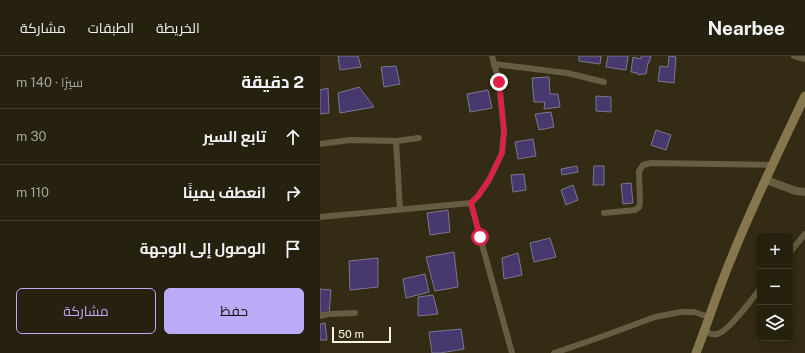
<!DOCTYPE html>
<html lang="ar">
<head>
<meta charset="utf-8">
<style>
	:root { --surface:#26200e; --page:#322d1c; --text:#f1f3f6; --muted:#a4a39e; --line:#423e2e; --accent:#bcaaf6 }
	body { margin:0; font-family:"Public Sans",Cairo,sans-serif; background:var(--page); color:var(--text); direction:rtl }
	.controls { position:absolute; right:12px; bottom:12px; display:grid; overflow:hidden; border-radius:6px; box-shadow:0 2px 10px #0003 }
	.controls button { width:36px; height:36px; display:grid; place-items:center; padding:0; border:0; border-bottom:1px solid var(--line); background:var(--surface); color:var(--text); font:20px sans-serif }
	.scale { position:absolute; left:12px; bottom:10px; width:59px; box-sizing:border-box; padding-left:4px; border:2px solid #f7f2e4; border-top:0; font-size:11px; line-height:14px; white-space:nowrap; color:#f7f2e4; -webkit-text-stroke:3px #332b13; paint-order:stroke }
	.stop { position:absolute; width:12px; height:12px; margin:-9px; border:3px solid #e11d48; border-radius:50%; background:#fff }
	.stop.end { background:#e11d48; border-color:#fff; box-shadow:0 1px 4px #0008 }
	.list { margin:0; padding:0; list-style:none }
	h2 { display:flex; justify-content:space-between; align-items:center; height:52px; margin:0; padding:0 16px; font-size:17px }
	h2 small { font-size:13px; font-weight:400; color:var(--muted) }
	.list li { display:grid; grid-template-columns:26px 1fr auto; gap:12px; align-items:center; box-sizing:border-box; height:56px; padding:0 16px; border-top:1px solid var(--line) }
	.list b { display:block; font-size:15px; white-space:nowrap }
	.list em { font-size:13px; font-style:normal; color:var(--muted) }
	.actions { display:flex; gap:8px; padding:12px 16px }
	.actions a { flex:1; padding:9px 0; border:1px solid var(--accent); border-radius:6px; text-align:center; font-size:14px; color:var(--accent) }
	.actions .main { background:var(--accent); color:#111 }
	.icon { flex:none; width:22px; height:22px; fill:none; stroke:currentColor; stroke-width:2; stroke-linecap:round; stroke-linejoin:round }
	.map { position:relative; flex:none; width:485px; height:297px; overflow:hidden; direction:ltr }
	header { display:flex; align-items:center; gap:24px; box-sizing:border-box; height:56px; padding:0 20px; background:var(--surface); border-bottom:1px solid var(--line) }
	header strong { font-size:19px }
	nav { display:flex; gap:22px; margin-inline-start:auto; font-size:14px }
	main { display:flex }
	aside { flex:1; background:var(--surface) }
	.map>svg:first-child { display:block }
	.building { fill:#47386d; stroke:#7c7790 }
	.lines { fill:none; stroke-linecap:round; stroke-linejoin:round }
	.minor { stroke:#655c42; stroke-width:6 }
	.tertiary { stroke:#655c42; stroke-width:8 }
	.secondary { stroke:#85774d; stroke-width:9 }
	.route { stroke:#e11d48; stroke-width:5 }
</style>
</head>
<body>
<header>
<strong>Nearbee</strong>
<nav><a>الخريطة</a><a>الطبقات</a><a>مشاركة</a></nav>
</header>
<main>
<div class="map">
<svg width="485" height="297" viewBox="0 0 485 297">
	<rect width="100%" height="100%" fill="#332b13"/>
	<!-- building -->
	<g class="building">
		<path d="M18,0H38L41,11L20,14Z"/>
		<path d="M259,0H281L280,8L259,5Z"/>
		<path d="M288,0H308L306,14L286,11Z"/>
		<path d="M321,0H331L329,7H328L326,18H321L320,19L317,18V17L311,16L313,1L321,3Z"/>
		<path d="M349,0L356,1L354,27L338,25L340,10L348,11Z"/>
		<path d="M76,10L80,28L64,31L61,11Z"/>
		<path d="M229,21L230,38H238L240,51L224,53L225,46H214L212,22Z"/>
		<path d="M39,31L54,51L20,57L18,37Z"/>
		<path d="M8,32L9,57L0,58V34Z"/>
		<path d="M168,34L172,52L150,56L147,38Z"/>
		<path d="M276,40L291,41V56L276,55Z"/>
		<path d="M231,56L234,71L219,74L215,58Z"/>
		<path d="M336,74L351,79L346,94L331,89Z"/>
		<path d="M213,83L216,100L198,103L195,86Z"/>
		<path d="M257,110L258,116L242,119L241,113Z"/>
		<path d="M274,110H284V129H273Z"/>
		<path d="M204,118L206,134L193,136L191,119Z"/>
		<path d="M311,127L313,147L303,148L301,128Z"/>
		<path d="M253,129L258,144L246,149L241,134Z"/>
		<path d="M128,154L130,176L110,179L107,157Z"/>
		<path d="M230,182L236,201L214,206L210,187Z"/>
		<path d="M134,196L138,231L115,235L106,201Z"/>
		<path d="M198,197L202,219L184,223L182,202Z"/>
		<path d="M58,202V231L30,234L29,205Z"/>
		<path d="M105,218L109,236L86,242L83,223Z"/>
		<path d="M0,233L11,234L9,258L0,257Z"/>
		<path d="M113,239L118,258L98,260V241Z"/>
		<path d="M5,267L7,284H0V268Z"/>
		<path d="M141,273L144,293L120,297H112L109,276Z"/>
	</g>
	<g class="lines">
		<!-- minor -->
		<g class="minor">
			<path d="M474,0L485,3"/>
			<path d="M174,8L247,17L284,26"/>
			<path d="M76,85L80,153"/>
			<path d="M0,88L30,84L76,85L99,82"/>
			<path d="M151,147L160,181L192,297"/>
			<path d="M284,157L315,154L319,151L320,147L319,115L323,109L331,107L453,109"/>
			<path d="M0,161L151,147L158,140L169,124L182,97L184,75L179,26L172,0"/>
			<path d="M470,196L485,178"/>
			<path d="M0,260L9,258L35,257"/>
			<path d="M385,275C388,277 392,279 397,278C408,276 432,243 440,233"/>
			<path d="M234,297L278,282L335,261L361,256H374L389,261"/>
		</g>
		<!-- tertiary -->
		<path class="tertiary" d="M446,124L476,135L485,136"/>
		<!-- secondary -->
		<path class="secondary" d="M376,297C388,266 398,234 411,203C433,148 459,94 485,40"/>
	</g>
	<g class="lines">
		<!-- route -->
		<path class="route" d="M160,181L151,147L158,140L169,124L182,97L184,75L179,26"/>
	</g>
</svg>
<div class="controls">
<button>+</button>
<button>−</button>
<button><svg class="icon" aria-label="layers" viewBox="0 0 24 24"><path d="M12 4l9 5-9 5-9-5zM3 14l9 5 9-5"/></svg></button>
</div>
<div class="scale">50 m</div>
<div class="stop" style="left:160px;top:181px"></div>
<div class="stop end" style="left:179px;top:26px"></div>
</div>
<aside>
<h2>2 دقيقة<small>سيرًا · 140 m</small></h2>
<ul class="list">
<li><svg class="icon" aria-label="ahead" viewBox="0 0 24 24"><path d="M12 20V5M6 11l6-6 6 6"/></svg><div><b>تابع السير</b></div><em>30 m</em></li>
<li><svg class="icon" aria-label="right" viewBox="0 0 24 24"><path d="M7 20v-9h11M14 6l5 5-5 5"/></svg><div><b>انعطف يمينًا</b></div><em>110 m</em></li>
<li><svg class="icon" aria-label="arrive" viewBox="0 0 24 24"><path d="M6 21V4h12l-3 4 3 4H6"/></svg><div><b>الوصول إلى الوجهة</b></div></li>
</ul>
<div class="actions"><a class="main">حفظ</a><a>مشاركة</a></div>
</aside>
</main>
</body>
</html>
